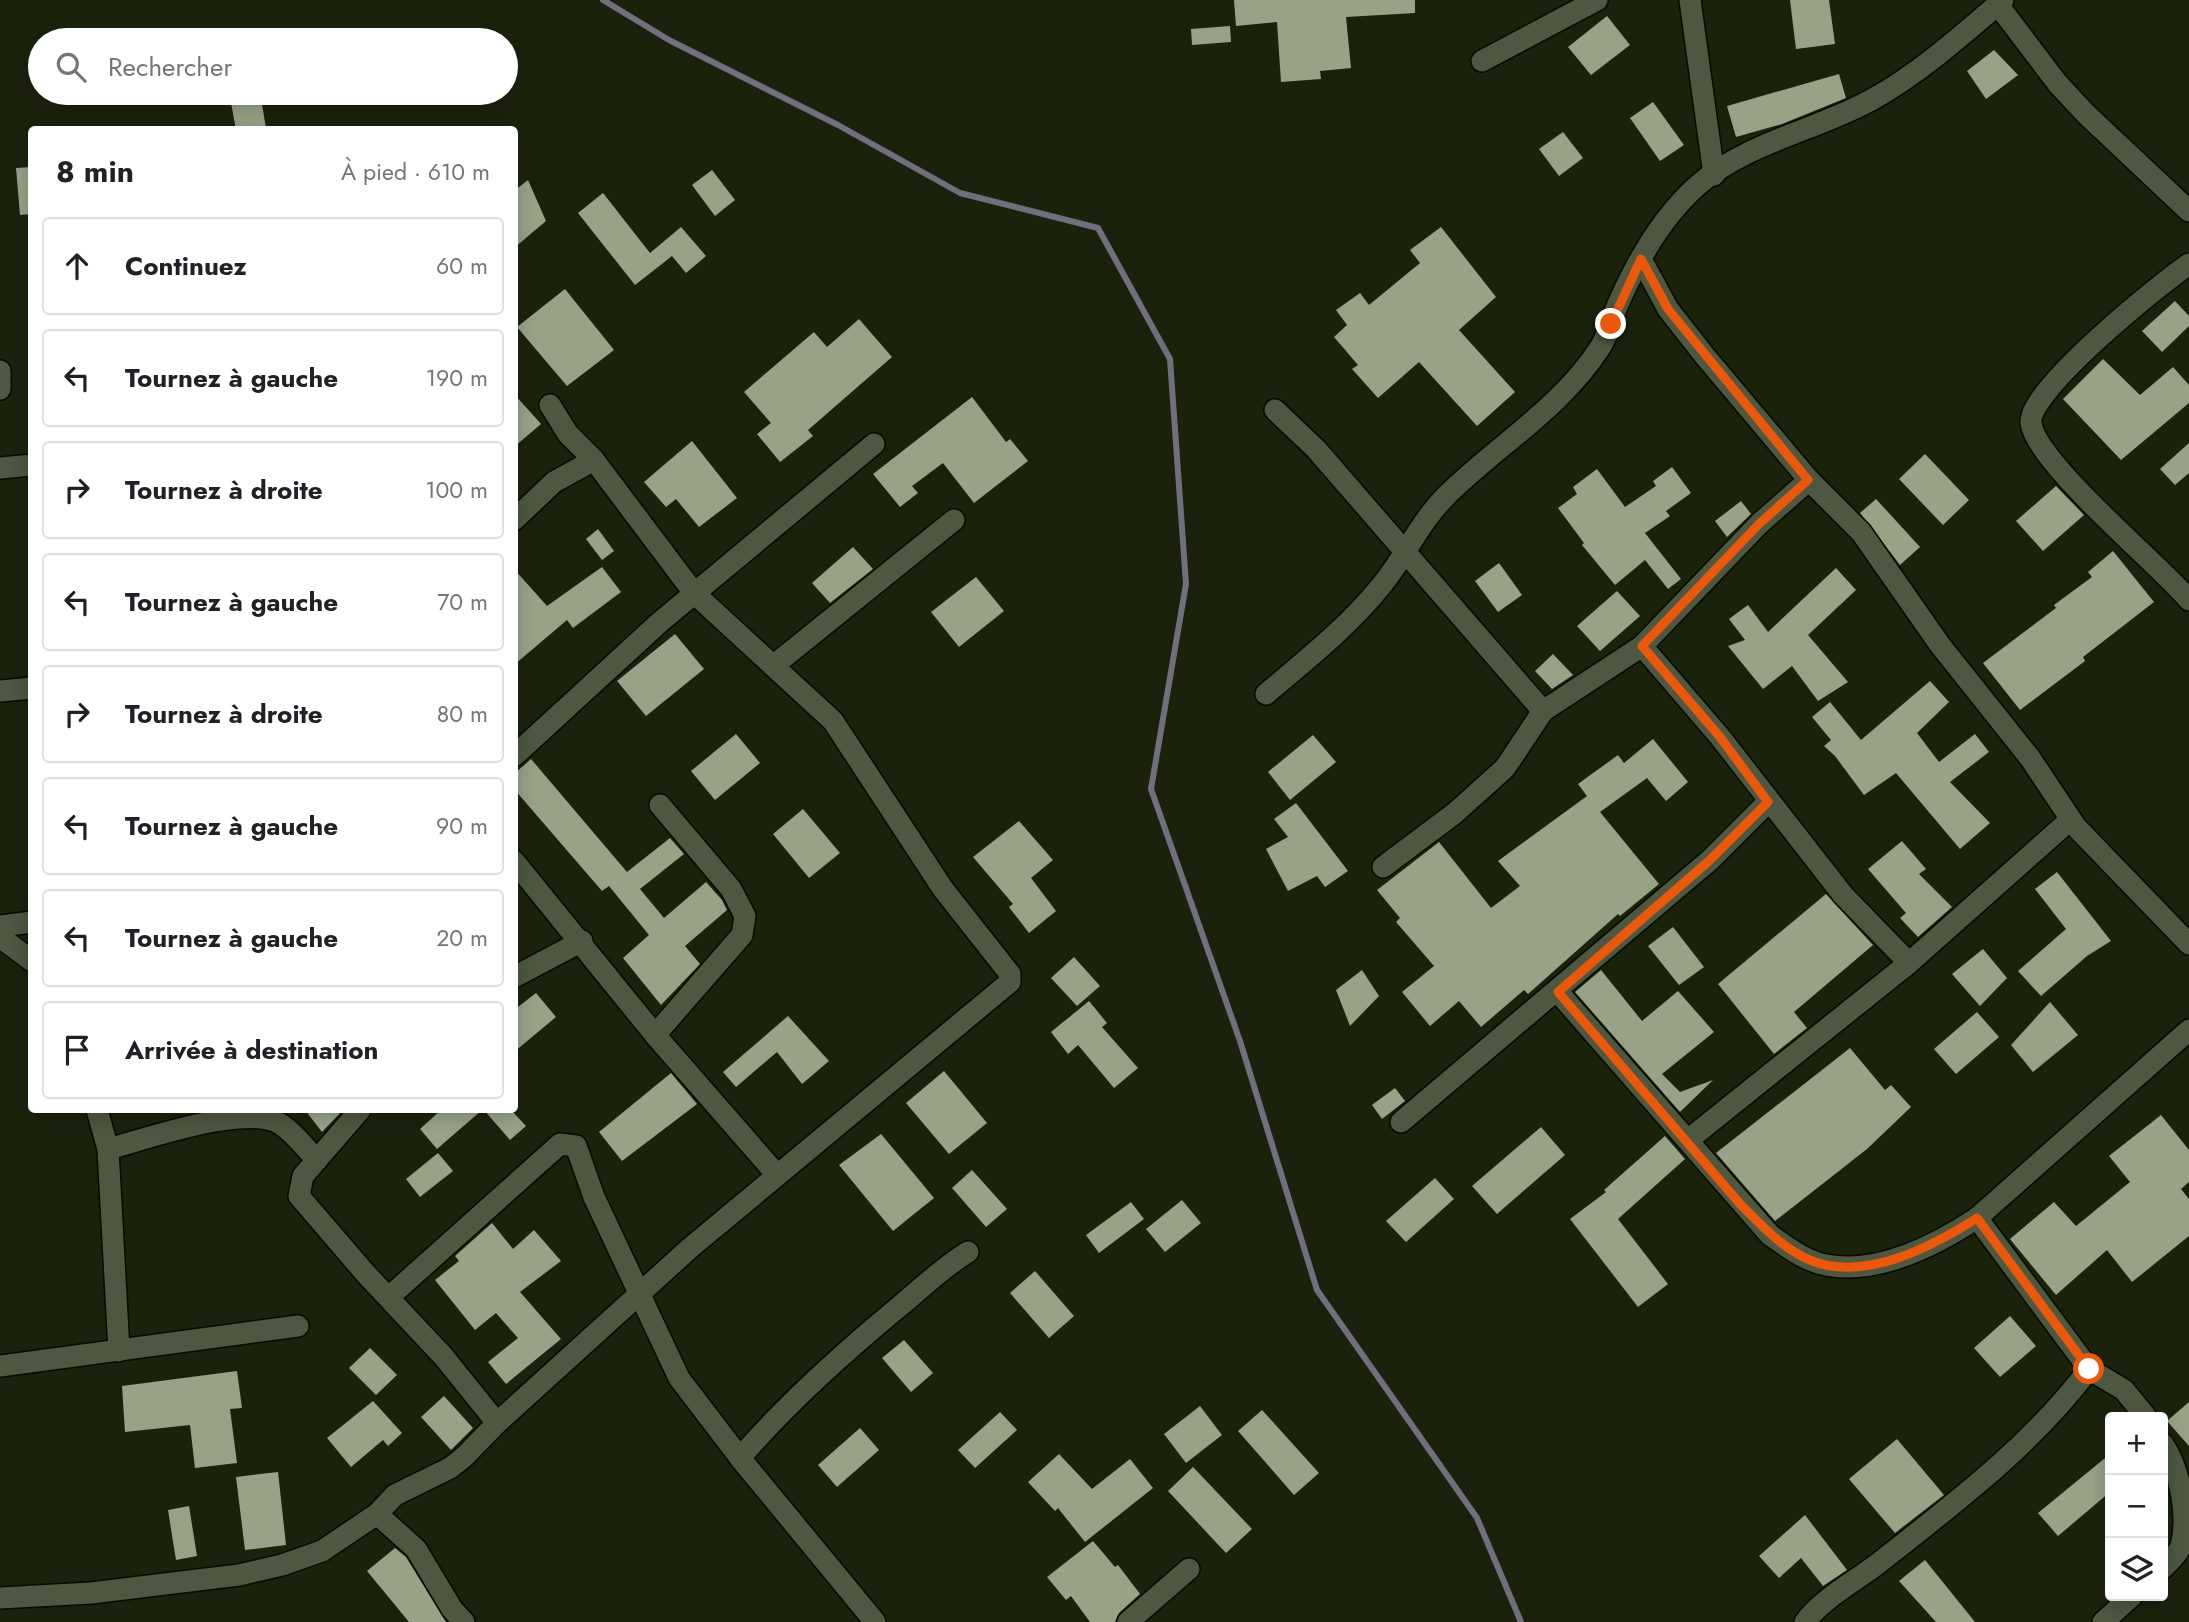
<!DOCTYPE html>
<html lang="fr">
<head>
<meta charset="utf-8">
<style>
	:root { --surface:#fff; --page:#f6f6f6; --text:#202124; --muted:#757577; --line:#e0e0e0 }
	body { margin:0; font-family:Jost,sans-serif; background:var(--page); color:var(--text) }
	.controls { position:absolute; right:21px; bottom:21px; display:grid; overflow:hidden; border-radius:7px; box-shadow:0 4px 18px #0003 }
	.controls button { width:63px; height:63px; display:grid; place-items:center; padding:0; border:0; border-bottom:2px solid var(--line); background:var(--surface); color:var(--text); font:35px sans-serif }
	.stop { position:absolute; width:21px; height:21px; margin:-16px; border:5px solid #ea580c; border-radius:50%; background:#fff }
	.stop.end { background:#ea580c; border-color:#fff; box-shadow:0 2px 7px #0008 }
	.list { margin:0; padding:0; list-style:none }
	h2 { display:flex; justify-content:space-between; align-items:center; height:91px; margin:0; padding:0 28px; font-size:30px }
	h2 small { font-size:23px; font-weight:400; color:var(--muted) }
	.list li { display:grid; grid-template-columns:46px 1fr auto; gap:21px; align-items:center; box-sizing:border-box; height:98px; margin:0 14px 14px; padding:0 14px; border:2px solid var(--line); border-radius:7px }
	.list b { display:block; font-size:26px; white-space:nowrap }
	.list em { font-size:23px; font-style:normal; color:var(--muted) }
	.icon { flex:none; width:38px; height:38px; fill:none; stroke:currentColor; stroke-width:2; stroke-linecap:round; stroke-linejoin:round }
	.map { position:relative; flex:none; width:2189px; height:1622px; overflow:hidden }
	.search { position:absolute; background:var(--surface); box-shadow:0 4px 18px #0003; left:28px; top:28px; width:490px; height:77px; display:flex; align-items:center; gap:18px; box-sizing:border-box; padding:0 24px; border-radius:38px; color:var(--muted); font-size:26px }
	.panel { position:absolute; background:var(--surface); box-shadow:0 4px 18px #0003; left:28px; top:126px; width:490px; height:987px; border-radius:7px }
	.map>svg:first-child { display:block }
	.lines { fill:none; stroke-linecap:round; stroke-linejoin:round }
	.stream { stroke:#706f7e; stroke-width:6 }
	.building { fill:#98a287 }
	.minor-casing { stroke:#060b00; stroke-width:24 }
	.minor { stroke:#4e573f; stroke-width:21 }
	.route { stroke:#ea580c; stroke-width:9 }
</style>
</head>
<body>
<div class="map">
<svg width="2189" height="1622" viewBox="0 0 2189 1622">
	<rect width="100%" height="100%" fill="#1b220c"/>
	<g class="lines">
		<!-- stream -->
		<path class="stream" d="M603,0L669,40L838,125L960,193L1098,228L1170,359L1186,584L1151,789L1240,1041L1317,1290L1477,1518L1521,1622"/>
	</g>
	<!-- building -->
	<g class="building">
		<path d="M1234,0H1415V13L1346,17L1351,68L1320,71L1321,79L1281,82L1277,22L1236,26Z"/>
		<path d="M1790,0H1829L1835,44L1796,49Z"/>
		<path d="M1607,16L1630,45L1591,75L1568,47Z"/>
		<path d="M1230,26L1231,42L1192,45L1191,29Z"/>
		<path d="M1994,50L2018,75L1986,99L1967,71Z"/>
		<path d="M1839,74L1846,98L1782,124L1736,137L1727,106Z"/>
		<path d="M260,93L266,128L236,130L230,97Z"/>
		<path d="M1653,102L1684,145L1660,161L1630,118Z"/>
		<path d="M1563,132L1583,158L1559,176L1539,149Z"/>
		<path d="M32,167V214L20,215L16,168Z"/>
		<path d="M712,170L735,200L715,216L692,185Z"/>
		<path d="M528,180L546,221L514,248V191Z"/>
		<path d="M603,193L650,253L681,227L706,256L686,273L672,256L635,285L578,213Z"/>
		<path d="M1441,227L1496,297L1459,330L1515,392L1477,426L1419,362L1378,398L1352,369L1358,365L1334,337L1347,325L1336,310L1360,293L1369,305L1420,263L1410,250Z"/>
		<path d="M565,289L614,350L567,386L517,327Z"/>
		<path d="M2175,301L2189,316V326L2162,352L2142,331Z"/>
		<path d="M859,319L892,357L808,430L813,436L780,462L757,434L771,423L744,392L814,332L827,347Z"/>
		<path d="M2103,359L2140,395L2173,367L2189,385V403L2121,460L2063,399Z"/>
		<path d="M514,394L541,424L514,447Z"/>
		<path d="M972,397L1006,442L1010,439L1028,461L974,503L943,463L912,486L918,493L900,507L873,474Z"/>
		<path d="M692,441L737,498L699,527L676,499L666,507L644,482Z"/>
		<path d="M2189,443V473L2175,485L2160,469Z"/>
		<path d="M1925,454L1969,500L1943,525L1899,479Z"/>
		<path d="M1672,467L1691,493L1666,511L1670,516L1645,533L1681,579L1668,589L1645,560L1615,585L1582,545L1584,543L1558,508L1577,494L1573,487L1597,469L1625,507L1656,486L1653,481Z"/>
		<path d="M2056,486L2084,515L2043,551L2016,521Z"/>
		<path d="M1876,499L1920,547L1900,565L1860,513Z"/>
		<path d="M1741,501L1751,514L1727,537L1715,521Z"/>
		<path d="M598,529L614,551L602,560L586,539Z"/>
		<path d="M853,547L873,569L830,603L812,583Z"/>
		<path d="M2113,551L2154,602L2083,657L2085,661L2020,710L1983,663L2056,608L2054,605L2092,577L2088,572Z"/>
		<path d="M1499,563L1522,595L1498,612L1475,581Z"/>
		<path d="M602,567L621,592L573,628L567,620L514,665V569L547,606Z"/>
		<path d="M1836,568L1856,590L1808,635L1848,682L1818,701L1792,666L1763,689L1728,646L1745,640L1729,619L1748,605L1768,632Z"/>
		<path d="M976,577L1004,611L959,647L931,612Z"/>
		<path d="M1617,591L1640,616L1600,651L1577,626Z"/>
		<path d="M675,634L704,669L646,716L617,681Z"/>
		<path d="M1553,654L1573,675L1552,689L1535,671Z"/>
		<path d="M1930,681L1949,702L1917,733L1939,762L1975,734L1989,752L1950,782L1990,823L1960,849L1896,773L1864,795L1835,756L1824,746L1831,740L1812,717L1830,702L1861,740Z"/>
		<path d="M736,734L760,763L715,800L691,771Z"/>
		<path d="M1313,735L1336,762L1290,800L1268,772Z"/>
		<path d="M1653,739L1688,782L1666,801L1647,778L1600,812L1659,884L1620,916L1618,914L1528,994L1524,990L1481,1027L1459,1001L1430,1026L1402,992L1434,966L1396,922L1400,918L1377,890L1439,842L1491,908L1520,886L1498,861L1587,796L1578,784L1618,755L1624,763Z"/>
		<path d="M531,759L627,872L670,838L684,854L640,889L664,918L706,882L722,900L727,910L685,946L700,964L661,1005L623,958L649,935L609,886L602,891L514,789V774Z"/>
		<path d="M1296,803L1348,871L1325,887L1317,876L1288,891L1266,849L1288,837L1274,819Z"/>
		<path d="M803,809L840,853L809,878L773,834Z"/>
		<path d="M1019,821L1053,860L1031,878L1056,911L1029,933L1009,907L1013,904L973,857Z"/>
		<path d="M1902,841L1926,869L1919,874L1952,907L1918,937L1900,918L1906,913L1868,869Z"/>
		<path d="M2057,872L2111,941L2087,956L2041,996L2018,971L2066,929L2035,889Z"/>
		<path d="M1826,894L1873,945L1794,1012L1807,1028L1774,1054L1718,984Z"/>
		<path d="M1673,927L1704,967L1679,985L1648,946Z"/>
		<path d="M1983,949L2007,978L1980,1006L1952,974Z"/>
		<path d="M1074,957L1100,986L1077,1006L1051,978Z"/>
		<path d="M1362,970L1379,996L1350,1026L1336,990Z"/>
		<path d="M1601,970L1642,1021L1678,991L1714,1032L1662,1074L1680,1092L1713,1080L1680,1112L1575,992Z"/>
		<path d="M536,993L556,1017L514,1052V1010Z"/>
		<path d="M1089,1001L1107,1023L1102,1027L1138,1068L1114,1088L1078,1045L1068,1054L1051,1032Z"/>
		<path d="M2050,1002L2078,1035L2033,1072L2011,1045Z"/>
		<path d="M1977,1012L1999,1037L1956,1074L1934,1049Z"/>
		<path d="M788,1016L829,1061L802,1084L777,1052L736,1087L723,1072Z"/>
		<path d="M1850,1048L1885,1090L1891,1085L1911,1107L1867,1149L1775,1221L1716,1153Z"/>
		<path d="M944,1071L987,1123L949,1154L906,1103Z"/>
		<path d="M671,1073L697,1104L622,1161L599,1132Z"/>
		<path d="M1395,1088L1405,1101L1382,1119L1372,1105Z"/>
		<path d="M305,1110H343L322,1132Z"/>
		<path d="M441,1110H482L437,1149L420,1129Z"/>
		<path d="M484,1110H511L526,1126L510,1140Z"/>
		<path d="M2161,1115L2189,1150V1182L2181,1189L2189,1199V1236L2132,1282L2107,1250L2056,1295L2010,1239L2054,1202L2076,1226L2130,1182L2109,1156Z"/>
		<path d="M1541,1127L1565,1155L1497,1214L1472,1186Z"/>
		<path d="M881,1134L934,1198L893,1231L839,1165Z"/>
		<path d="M1665,1136L1685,1159L1618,1219L1668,1284L1638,1307L1570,1219L1606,1192L1604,1190Z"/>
		<path d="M438,1153L453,1171L420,1197L406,1179Z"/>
		<path d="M972,1170L1007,1209L986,1227L952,1188Z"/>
		<path d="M1435,1178L1454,1199L1406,1242L1386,1221Z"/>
		<path d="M1182,1200L1201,1223L1165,1252L1146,1229Z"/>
		<path d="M1131,1202L1144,1219L1099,1253L1086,1235Z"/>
		<path d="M492,1223L513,1249L534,1230L561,1261L520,1292L561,1339L506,1384L488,1362L518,1338L496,1313L475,1330L435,1280L459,1261L455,1256Z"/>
		<path d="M1035,1271L1074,1316L1049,1338L1010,1293Z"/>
		<path d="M2010,1316L2036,1346L2000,1377L1974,1348Z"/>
		<path d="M904,1340L933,1373L911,1392L882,1358Z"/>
		<path d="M370,1348L397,1375L376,1395L349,1368Z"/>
		<path d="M237,1371L242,1408L230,1409L237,1463L195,1468L190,1425L125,1432L122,1386Z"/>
		<path d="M444,1396L473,1428L451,1450L421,1417Z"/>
		<path d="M373,1401L402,1433L388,1446L383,1440L351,1467L327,1438Z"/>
		<path d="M2189,1402V1446L2167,1421Z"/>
		<path d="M1200,1406L1222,1435L1186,1463L1164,1434Z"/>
		<path d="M1262,1410L1319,1473L1294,1495L1238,1431Z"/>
		<path d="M1000,1412L1017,1430L975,1468L958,1450Z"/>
		<path d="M860,1428L879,1450L837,1487L818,1465Z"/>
		<path d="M1897,1439L1944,1495L1895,1533L1849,1479Z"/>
		<path d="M1059,1454L1092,1489L1130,1459L1153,1488L1085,1542L1058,1508L1055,1511L1028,1482Z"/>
		<path d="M2110,1454V1492L2058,1536L2038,1513Z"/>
		<path d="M1193,1467L1252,1529L1226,1553L1168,1491Z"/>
		<path d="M278,1472L286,1545L245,1550L236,1477Z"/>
		<path d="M189,1506L197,1556L176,1560L168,1510Z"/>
		<path d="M1805,1515L1847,1570L1823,1586L1801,1558L1779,1578L1759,1556Z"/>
		<path d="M1093,1541L1115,1567L1118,1565L1140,1594L1119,1613L1115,1622H1090L1071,1596L1066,1600L1047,1577Z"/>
		<path d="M395,1548L406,1557L446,1622H409L367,1571Z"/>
		<path d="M1925,1560L1975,1622H1936L1899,1581Z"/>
	</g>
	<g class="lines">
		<defs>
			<g id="minor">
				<path d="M1690,0L1714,175"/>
				<path d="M1998,5L2058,84L2086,114L2189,211"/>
				<path d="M1482,61L1597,0"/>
				<path d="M1641,259L1668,309L1704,355L1809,480L1861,532L1940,645L2030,758L2076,827L2189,944"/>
				<path d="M2189,264C2160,284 2027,391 2031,423C2036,463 2159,564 2189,600"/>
				<path d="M0,371V389"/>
				<path d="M1275,410L1316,449L1543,711"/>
				<path d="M0,468L32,465"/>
				<path d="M514,520L554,482L594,460"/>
				<path d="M1642,646L1720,737L1843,895L1909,963"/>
				<path d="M773,666L954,520"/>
				<path d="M0,691L32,688"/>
				<path d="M1266,694C1306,660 1348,627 1381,586C1405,557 1419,523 1446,496C1496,446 1562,408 1601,346C1609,333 1612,316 1619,302C1637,261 1664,215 1698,185C1747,142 1818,130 1873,99C1920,73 1962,35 2003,0"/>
				<path d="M514,756L660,622L874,444"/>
				<path d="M514,861L655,1035L777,1175"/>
				<path d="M1383,867L1455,813L1505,768L1543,711L1642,646L1759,524L1809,480"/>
				<path d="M0,926L32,922"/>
				<path d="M0,937L32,961"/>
				<path d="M514,977L582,941"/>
				<path d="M1558,992L1770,1235C1787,1247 1805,1261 1826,1265C1878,1275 1936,1245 1977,1218L2189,1030"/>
				<path d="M655,1035L742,935L745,916L731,889L660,805"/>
				<path d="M97,1110L108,1149L119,1351"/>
				<path d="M360,1110L303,1176L299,1196L366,1274L443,1356L497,1423"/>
				<path d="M1401,1122L1710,860L1768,802"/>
				<path d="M1688,1140L1909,963L2070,820"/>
				<path d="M108,1149C147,1139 248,1102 282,1125C295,1134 306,1149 317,1160"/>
				<path d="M1977,1218L2089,1369L2124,1390L2146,1417"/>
				<path d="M389,1297L560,1144L576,1146L594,1197L679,1378L740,1458L875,1622"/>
				<path d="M0,1366L298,1326"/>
				<path d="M2163,1444C2180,1470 2189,1516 2181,1546C2177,1555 2169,1562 2163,1568"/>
				<path d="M740,1458C788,1402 843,1353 900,1306C923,1287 943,1267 968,1252"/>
				<path d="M377,1514L416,1549L452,1609L464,1622"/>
				<path d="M0,1598L91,1593L239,1575L282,1565L322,1551L377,1514L395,1495L450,1468L464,1457L497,1423L690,1248L1010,982V974L943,889L833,721L694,593L594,460L568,434L550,405"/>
				<path d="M1128,1622L1189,1569"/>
				<path d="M1805,1622C1824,1597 1856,1581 1880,1562C1955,1503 2032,1445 2089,1369"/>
				<path d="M2103,1622L2132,1596"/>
			</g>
		</defs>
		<!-- minor casing -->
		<use href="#minor" class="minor-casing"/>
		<!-- minor -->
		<use href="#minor" class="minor"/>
	</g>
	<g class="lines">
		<!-- route -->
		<path class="route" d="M1611,324L1641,259L1668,309L1808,480L1759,524L1642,646L1720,737L1768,802L1710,860L1558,992L1741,1205C1762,1226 1783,1249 1812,1261C1866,1282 1933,1246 1977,1218L2089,1369"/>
	</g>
</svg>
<div class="controls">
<button>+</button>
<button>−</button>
<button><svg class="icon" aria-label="layers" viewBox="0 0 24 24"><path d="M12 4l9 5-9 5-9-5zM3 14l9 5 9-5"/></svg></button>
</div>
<div class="stop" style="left:2089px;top:1369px"></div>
<div class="stop end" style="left:1611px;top:324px"></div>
<div class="search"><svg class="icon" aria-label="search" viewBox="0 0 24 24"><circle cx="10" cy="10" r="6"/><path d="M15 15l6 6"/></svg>Rechercher</div>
<section class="panel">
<h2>8 min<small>À pied · 610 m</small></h2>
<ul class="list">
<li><svg class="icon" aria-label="ahead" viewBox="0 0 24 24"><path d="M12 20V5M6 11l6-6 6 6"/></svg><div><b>Continuez</b></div><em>60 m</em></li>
<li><svg class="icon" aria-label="left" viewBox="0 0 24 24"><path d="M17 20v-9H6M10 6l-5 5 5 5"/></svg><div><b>Tournez à gauche</b></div><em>190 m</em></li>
<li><svg class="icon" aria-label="right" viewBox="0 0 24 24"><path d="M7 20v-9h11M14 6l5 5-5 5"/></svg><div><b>Tournez à droite</b></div><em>100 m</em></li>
<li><svg class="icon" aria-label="left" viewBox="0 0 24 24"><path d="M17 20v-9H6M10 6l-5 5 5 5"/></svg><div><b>Tournez à gauche</b></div><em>70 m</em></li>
<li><svg class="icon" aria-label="right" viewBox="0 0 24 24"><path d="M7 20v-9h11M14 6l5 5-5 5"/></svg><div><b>Tournez à droite</b></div><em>80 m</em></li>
<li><svg class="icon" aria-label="left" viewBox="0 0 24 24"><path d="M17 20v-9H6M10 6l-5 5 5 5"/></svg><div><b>Tournez à gauche</b></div><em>90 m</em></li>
<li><svg class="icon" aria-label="left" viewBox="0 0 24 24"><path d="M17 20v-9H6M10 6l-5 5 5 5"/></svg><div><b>Tournez à gauche</b></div><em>20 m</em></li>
<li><svg class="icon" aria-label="arrive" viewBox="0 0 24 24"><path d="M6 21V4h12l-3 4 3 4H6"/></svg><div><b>Arrivée à destination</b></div></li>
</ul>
</section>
</div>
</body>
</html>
